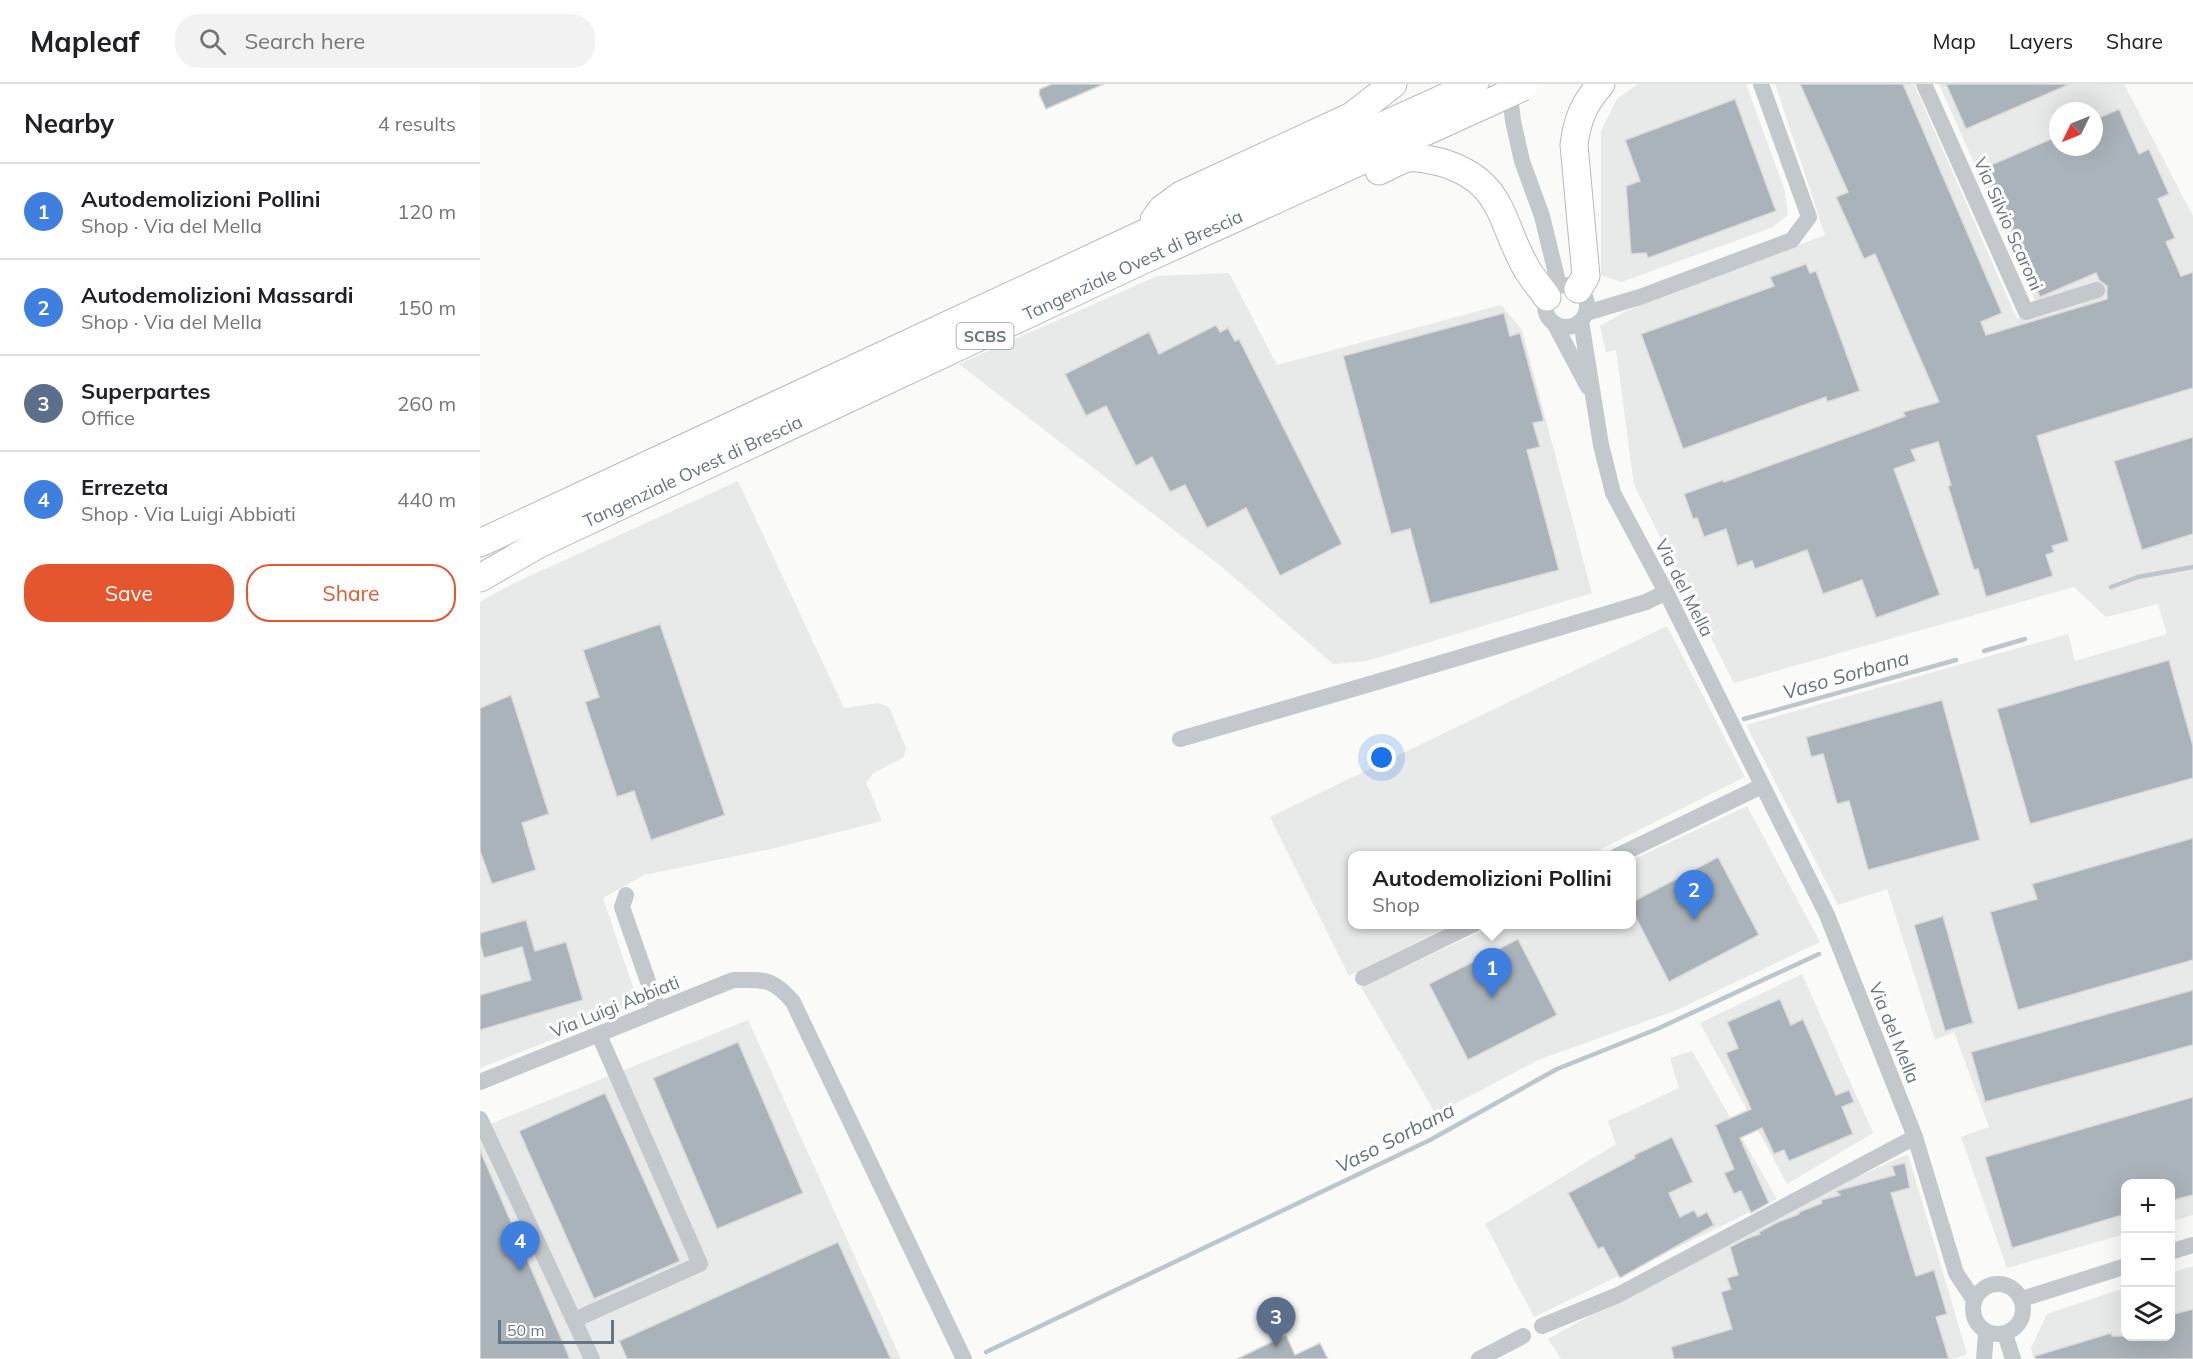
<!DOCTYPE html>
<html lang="en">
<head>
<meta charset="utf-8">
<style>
	:root { --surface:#fff; --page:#f2f2f2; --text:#202124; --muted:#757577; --line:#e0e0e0; --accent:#e4572e }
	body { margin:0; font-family:Mulish,sans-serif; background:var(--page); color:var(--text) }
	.controls { position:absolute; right:18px; bottom:18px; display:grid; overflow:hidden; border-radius:12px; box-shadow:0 6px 24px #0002 }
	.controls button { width:54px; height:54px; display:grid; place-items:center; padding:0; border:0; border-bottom:2px solid var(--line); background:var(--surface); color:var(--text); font:30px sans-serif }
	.compass { position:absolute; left:1569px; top:18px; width:54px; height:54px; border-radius:50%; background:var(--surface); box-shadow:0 6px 24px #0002; rotate:227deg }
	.scale { position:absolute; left:18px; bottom:15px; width:116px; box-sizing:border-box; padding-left:6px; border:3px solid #657683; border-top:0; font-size:16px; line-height:21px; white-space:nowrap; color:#657683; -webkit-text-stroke:4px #fff; paint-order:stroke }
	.you { position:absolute; left:902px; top:674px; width:21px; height:21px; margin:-15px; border:4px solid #fff; border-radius:50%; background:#1a73e8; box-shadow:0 0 0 9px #1a73e833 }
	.badge { display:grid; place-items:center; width:39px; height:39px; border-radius:50%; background:var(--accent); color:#fff; font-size:20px; font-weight:700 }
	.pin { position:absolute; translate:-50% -50px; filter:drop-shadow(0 2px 3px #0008) }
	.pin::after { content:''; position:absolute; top:32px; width:21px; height:18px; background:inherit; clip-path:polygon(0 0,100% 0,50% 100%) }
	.popup { position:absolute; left:868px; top:767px; width:288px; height:78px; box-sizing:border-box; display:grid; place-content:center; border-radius:12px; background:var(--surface); filter:drop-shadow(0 2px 4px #0005); font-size:20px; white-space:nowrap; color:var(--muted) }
	.popup b { font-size:22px; color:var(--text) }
	.popup::after { content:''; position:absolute; left:50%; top:100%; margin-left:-12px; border:12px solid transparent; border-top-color:var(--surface) }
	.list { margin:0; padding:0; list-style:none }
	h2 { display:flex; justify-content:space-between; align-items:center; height:78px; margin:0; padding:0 24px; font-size:26px }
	h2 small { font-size:20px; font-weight:400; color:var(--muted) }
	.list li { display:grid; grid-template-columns:39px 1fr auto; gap:18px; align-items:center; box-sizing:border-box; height:96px; padding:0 24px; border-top:2px solid var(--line) }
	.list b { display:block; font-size:22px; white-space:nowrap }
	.list p { margin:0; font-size:20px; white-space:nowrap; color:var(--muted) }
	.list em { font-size:20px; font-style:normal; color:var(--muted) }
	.actions { display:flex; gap:12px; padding:18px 24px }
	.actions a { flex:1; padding:14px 0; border:2px solid var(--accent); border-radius:24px; text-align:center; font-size:21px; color:var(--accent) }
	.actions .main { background:var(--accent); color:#fff }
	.icon { flex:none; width:33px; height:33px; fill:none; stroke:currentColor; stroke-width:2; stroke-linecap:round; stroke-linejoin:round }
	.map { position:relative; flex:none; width:1713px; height:1275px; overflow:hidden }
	header { display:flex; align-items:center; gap:36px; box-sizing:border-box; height:84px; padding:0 30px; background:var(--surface); border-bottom:2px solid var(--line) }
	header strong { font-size:28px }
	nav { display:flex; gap:33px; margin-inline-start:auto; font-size:21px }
	.search { width:420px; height:54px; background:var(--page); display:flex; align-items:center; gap:15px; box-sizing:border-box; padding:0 21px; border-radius:24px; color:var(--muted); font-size:22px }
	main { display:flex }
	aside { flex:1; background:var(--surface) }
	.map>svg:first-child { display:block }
	.built { fill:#e8e9e9; fill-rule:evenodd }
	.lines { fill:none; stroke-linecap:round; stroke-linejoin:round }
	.stream { stroke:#bbc7cb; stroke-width:4.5 }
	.building { fill:#aab3b9; stroke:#dcdcda; stroke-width:1.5 }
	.primary-casing { stroke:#b5babe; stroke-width:29 }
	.street { stroke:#c3c8cc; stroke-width:16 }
	.primary { stroke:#fff; stroke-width:27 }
	.primary-bridge-casing { stroke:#b5babe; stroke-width:29; stroke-linecap:butt }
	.primary-bridge { stroke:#fff; stroke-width:27 }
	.labels { text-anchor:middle; stroke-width:6; stroke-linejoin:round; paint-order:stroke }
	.shield { fill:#fff; stroke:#939fa8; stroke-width:1.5 }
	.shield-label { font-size:16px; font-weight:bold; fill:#657683 }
	.street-label { font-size:18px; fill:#657683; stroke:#fff }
	.water-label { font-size:20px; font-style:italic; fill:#60757c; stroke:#fff }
</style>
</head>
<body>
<header>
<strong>Mapleaf</strong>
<div class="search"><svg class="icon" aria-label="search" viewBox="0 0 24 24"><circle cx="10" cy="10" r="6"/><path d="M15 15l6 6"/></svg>Search here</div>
<nav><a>Map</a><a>Layers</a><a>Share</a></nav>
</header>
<main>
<aside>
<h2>Nearby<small>4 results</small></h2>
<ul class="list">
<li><span class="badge" style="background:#3f7fe0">1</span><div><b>Autodemolizioni Pollini</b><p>Shop · Via del Mella</p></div><em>120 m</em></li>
<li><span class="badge" style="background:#3f7fe0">2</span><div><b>Autodemolizioni Massardi</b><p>Shop · Via del Mella</p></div><em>150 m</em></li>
<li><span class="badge" style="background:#5c6f8a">3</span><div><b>Superpartes</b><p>Office</p></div><em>260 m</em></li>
<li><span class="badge" style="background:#3f7fe0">4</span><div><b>Errezeta</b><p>Shop · Via Luigi Abbiati</p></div><em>440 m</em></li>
</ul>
<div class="actions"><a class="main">Save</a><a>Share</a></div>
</aside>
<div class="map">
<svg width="1713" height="1275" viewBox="0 0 1713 1275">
	<rect width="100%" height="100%" fill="#fafaf8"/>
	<!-- built -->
	<g class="built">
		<path d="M1158,0H1266L1305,107L1308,131L1291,144L1141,198L1121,191V47L1137,15Z"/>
		<path d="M1295,0H1434L1537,235L1621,210L1555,217L1459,0H1644L1713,132V1131L1691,1137L1690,1100H1646L1645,1150L1527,1184L1481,1053L1509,1043L1474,948L1455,956L1407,805L1358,821L1266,641L1588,550L1595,577L1687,550L1678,520L1626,533L1594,503L1254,599L1154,401L1136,266L1126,268L1120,242L1146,227L1345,151ZM1578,27H1614V63H1578Z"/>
		<path d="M749,189L797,281L1021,221L1042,246L1112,509L887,577L853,580L742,483L479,280L677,192Z"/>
		<path d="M258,397L364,624L398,619L409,623L426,664L424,673L394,689L386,698L402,737L295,764L164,791L123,814L154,906L151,920L143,928L0,984V518L30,501Z"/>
		<path d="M1187,542L1265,693L1109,771L872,772V840L971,841L869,892L790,733Z"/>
		<path d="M1267,722L1340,858L1197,926L1058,976L956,1030L881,903L1015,841L1152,840V776Z"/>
		<path d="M1322,890L1393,1049L1307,1100L1220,939Z"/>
		<path d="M268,936L421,1275H0V1044Z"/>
		<path d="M1212,967L1297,1115L1054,1233L1005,1140L1136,1060L1128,1037L1199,1004L1190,974Z"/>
		<path d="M1428,1070L1487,1270L1474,1275H1081L1068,1255L1287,1133Z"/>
		<path d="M1713,1182V1275H1554L1551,1264L1567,1230L1645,1204L1646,1252H1690L1691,1189Z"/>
	</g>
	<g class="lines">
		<!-- stream -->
		<g class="stream">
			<path d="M1631,503L1658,493L1713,483"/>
			<path d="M1504,567L1545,555"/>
			<path d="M1264,635L1476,576"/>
			<path d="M506,1268L950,1056L1077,985L1177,945L1339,870"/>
		</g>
	</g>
	<!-- building -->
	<g class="building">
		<path d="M572,0H624L566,25L559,10L560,5Z"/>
		<path d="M1320,0H1423L1522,229L1501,238L1506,251L1627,215V202L1619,196L1616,189L1560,213L1504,84L1578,52V63H1614V36L1639,25L1659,70L1669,65L1689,110L1678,115L1695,154L1686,158L1701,192L1713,188V304L1557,352L1589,457L1572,462L1574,468L1566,471L1573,492L1506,513L1498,485L1494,486L1468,402L1471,401L1458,358L1431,366L1436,377L1414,385L1460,511L1396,534L1382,496L1343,510L1327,466L1275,485L1272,477L1257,482L1246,445L1224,453L1217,434L1213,435L1204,410L1243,396L1244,398L1399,342L1425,332L1423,328L1459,318L1395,170L1384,175L1356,113L1368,108Z"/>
		<path d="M1466,0H1590L1486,45Z"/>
		<path d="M1255,15L1296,127L1168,174L1166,169L1151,170L1146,102L1160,97L1145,56Z"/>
		<path d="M1326,180L1330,189L1336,187L1380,307L1347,318L1346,313L1203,365L1161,250L1294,202L1290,193Z"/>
		<path d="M1024,229L1030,252L1040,249L1064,337L1053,339L1060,363L1047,366L1079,486L950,520L930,445L911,450L863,272Z"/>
		<path d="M736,241L740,248L748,244L755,257L759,255L862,460L800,492L766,424L727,444L705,401L690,408L672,373L656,382L626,322L606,332L585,290L669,248L679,270Z"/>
		<path d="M1713,353V450L1662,466L1634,377Z"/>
		<path d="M180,540L245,731L171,756L154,707L137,713L105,618L119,613L103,566Z"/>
		<path d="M1689,576L1713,662V694L1550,740L1517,625Z"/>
		<path d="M31,611L69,730L42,739L56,786L12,800L0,767V624Z"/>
		<path d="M1462,616L1500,756L1388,786L1369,717L1357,720L1343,670L1331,673L1326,653Z"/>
		<path d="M1713,754V876L1538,926L1510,828L1557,815L1552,800Z"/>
		<path d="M1238,773L1279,851L1189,898L1152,826V818Z"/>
		<path d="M1463,832L1493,939L1465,947L1434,841Z"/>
		<path d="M46,836L55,867L86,858L103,916L0,946V911L51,896L42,863L4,874L0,860V849Z"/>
		<path d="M1038,855L1077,931L988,976L949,900Z"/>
		<path d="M1713,906V961L1505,1018L1491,968Z"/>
		<path d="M1300,915L1311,941L1323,935L1356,1011L1369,1006L1374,1018L1362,1023L1373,1050L1309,1077L1304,1066L1294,1070L1282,1044L1260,1054L1289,1119L1271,1129L1261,1107L1254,1110L1244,1089L1254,1085L1235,1041L1271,1025L1246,969L1258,964L1247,938Z"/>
		<path d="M258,958L323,1109L237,1145L173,994Z"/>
		<path d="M125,1009L200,1177L114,1215L39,1047Z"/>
		<path d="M1713,1013V1111L1690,1117V1100H1646V1130L1532,1164L1505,1073Z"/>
		<path d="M1192,1053L1213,1098L1189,1109L1200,1133L1214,1126L1218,1133L1227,1128L1234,1141L1140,1194L1123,1163L1118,1165L1088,1109L1155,1074L1154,1071Z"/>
		<path d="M0,1066L90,1275H0Z"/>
		<path d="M1425,1079L1430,1104L1411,1109L1436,1192L1454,1186L1467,1230L1456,1233L1469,1275H1194L1191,1263L1252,1245L1241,1208L1251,1205L1247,1194L1258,1191L1250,1163L1268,1154L1280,1150L1279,1148L1298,1138L1319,1130V1128L1342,1119L1341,1116L1360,1111L1356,1107L1415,1091L1412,1082Z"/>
		<path d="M358,1158L411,1275H147L139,1257Z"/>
		<path d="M1713,1225V1275H1555V1272L1631,1249L1632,1252H1690V1231Z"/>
		<path d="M806,1251L815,1271L840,1259L848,1275H757Z"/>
	</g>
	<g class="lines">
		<defs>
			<g id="primary">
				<path d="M899,87C908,83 919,76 928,74C937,73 951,76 960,78C1026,97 1019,139 1048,187C1054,196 1061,205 1067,213"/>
				<path d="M674,136L682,125L701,111L872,32L913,0"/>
				<path d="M1098,205L1106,192L1094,61C1097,36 1104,19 1121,0"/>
				<path d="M0,459L665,149L995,0"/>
				<path id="s1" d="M0,494L59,460L661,177L1013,17"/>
			</g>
		</defs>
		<!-- primary casing -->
		<use href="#primary" class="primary-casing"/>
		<!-- street -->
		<g class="street">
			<path d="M1444,0L1546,228L1617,206"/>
			<path d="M1029,3L1033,37L1042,77L1062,132L1079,202"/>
			<circle cx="1086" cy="222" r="21"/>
			<path d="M1106,229L1160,213L1312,156L1329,133L1281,0"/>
			<path d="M1101,237L1121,361L1133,409L1186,508L1347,831L1435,1053L1476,1189L1494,1216"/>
			<path d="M1074,239L1108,303"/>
			<path d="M700,655L890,600L1166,518L1186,508"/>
			<path d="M1137,772L1282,702"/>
			<path d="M146,811L142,823L178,926"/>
			<path d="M883,894L994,840"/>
			<path d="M0,998L253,896C284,896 292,893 313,918L484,1275"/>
			<path d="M0,1035L112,1275"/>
			<path d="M1690,1168L1713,1161"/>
			<circle cx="1518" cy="1225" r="25"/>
			<path d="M1542,1215L1646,1182"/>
			<path d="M94,1236L220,1180L119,951"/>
			<path d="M1062,1242L1138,1211L1435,1053"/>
			<path d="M1525,1250L1533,1275"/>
			<path d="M999,1275L1043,1252"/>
			<path d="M1504,1275L1506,1248"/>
		</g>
		<!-- primary -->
		<use href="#primary" class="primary"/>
		<defs>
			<path id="primary-bridge" d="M1013,17L1043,3"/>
		</defs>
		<!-- primary-bridge casing -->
		<use href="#primary-bridge" class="primary-bridge-casing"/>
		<!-- primary-bridge -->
		<use href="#primary-bridge" class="primary-bridge"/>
	</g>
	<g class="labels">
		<!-- shield labels -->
		<rect class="shield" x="476.5" y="239" width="57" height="26" rx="4.5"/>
		<g class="shield-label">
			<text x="505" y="258">SCBS</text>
		</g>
		<!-- street labels -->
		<g class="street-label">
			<text transform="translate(1528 140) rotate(66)" y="6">Via Silvio Scaroni</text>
			<text dy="6" stroke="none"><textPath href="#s1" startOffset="724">Tangenziale Ovest di Brescia</textPath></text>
			<text dy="6" stroke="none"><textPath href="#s1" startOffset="238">Tangenziale Ovest di Brescia</textPath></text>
			<text transform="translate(1204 504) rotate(63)" y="6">Via del Mella</text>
			<text transform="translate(135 923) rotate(-22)" y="6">Via Luigi Abbiati</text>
			<text transform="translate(1414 949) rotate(68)" y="6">Via del Mella</text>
		</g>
		<!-- water labels -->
		<g class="water-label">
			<text transform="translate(1366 591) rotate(-16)" y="7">Vaso Sorbana</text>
			<text transform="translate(915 1054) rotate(-27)" y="7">Vaso Sorbana</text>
		</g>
	</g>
</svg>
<div class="controls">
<button>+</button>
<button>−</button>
<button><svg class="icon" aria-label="layers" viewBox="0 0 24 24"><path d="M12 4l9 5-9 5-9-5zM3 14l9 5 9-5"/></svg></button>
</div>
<svg class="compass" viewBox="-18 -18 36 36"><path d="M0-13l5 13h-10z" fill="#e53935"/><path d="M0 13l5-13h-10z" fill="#757577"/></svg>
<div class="scale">50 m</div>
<div class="you"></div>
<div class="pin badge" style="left:1012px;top:914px;background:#3f7fe0">1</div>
<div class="popup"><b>Autodemolizioni Pollini</b>Shop</div>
<div class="pin badge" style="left:1214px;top:836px;background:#3f7fe0">2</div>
<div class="pin badge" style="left:796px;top:1263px;background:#5c6f8a">3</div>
<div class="pin badge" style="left:40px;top:1187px;background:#3f7fe0">4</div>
</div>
</main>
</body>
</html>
